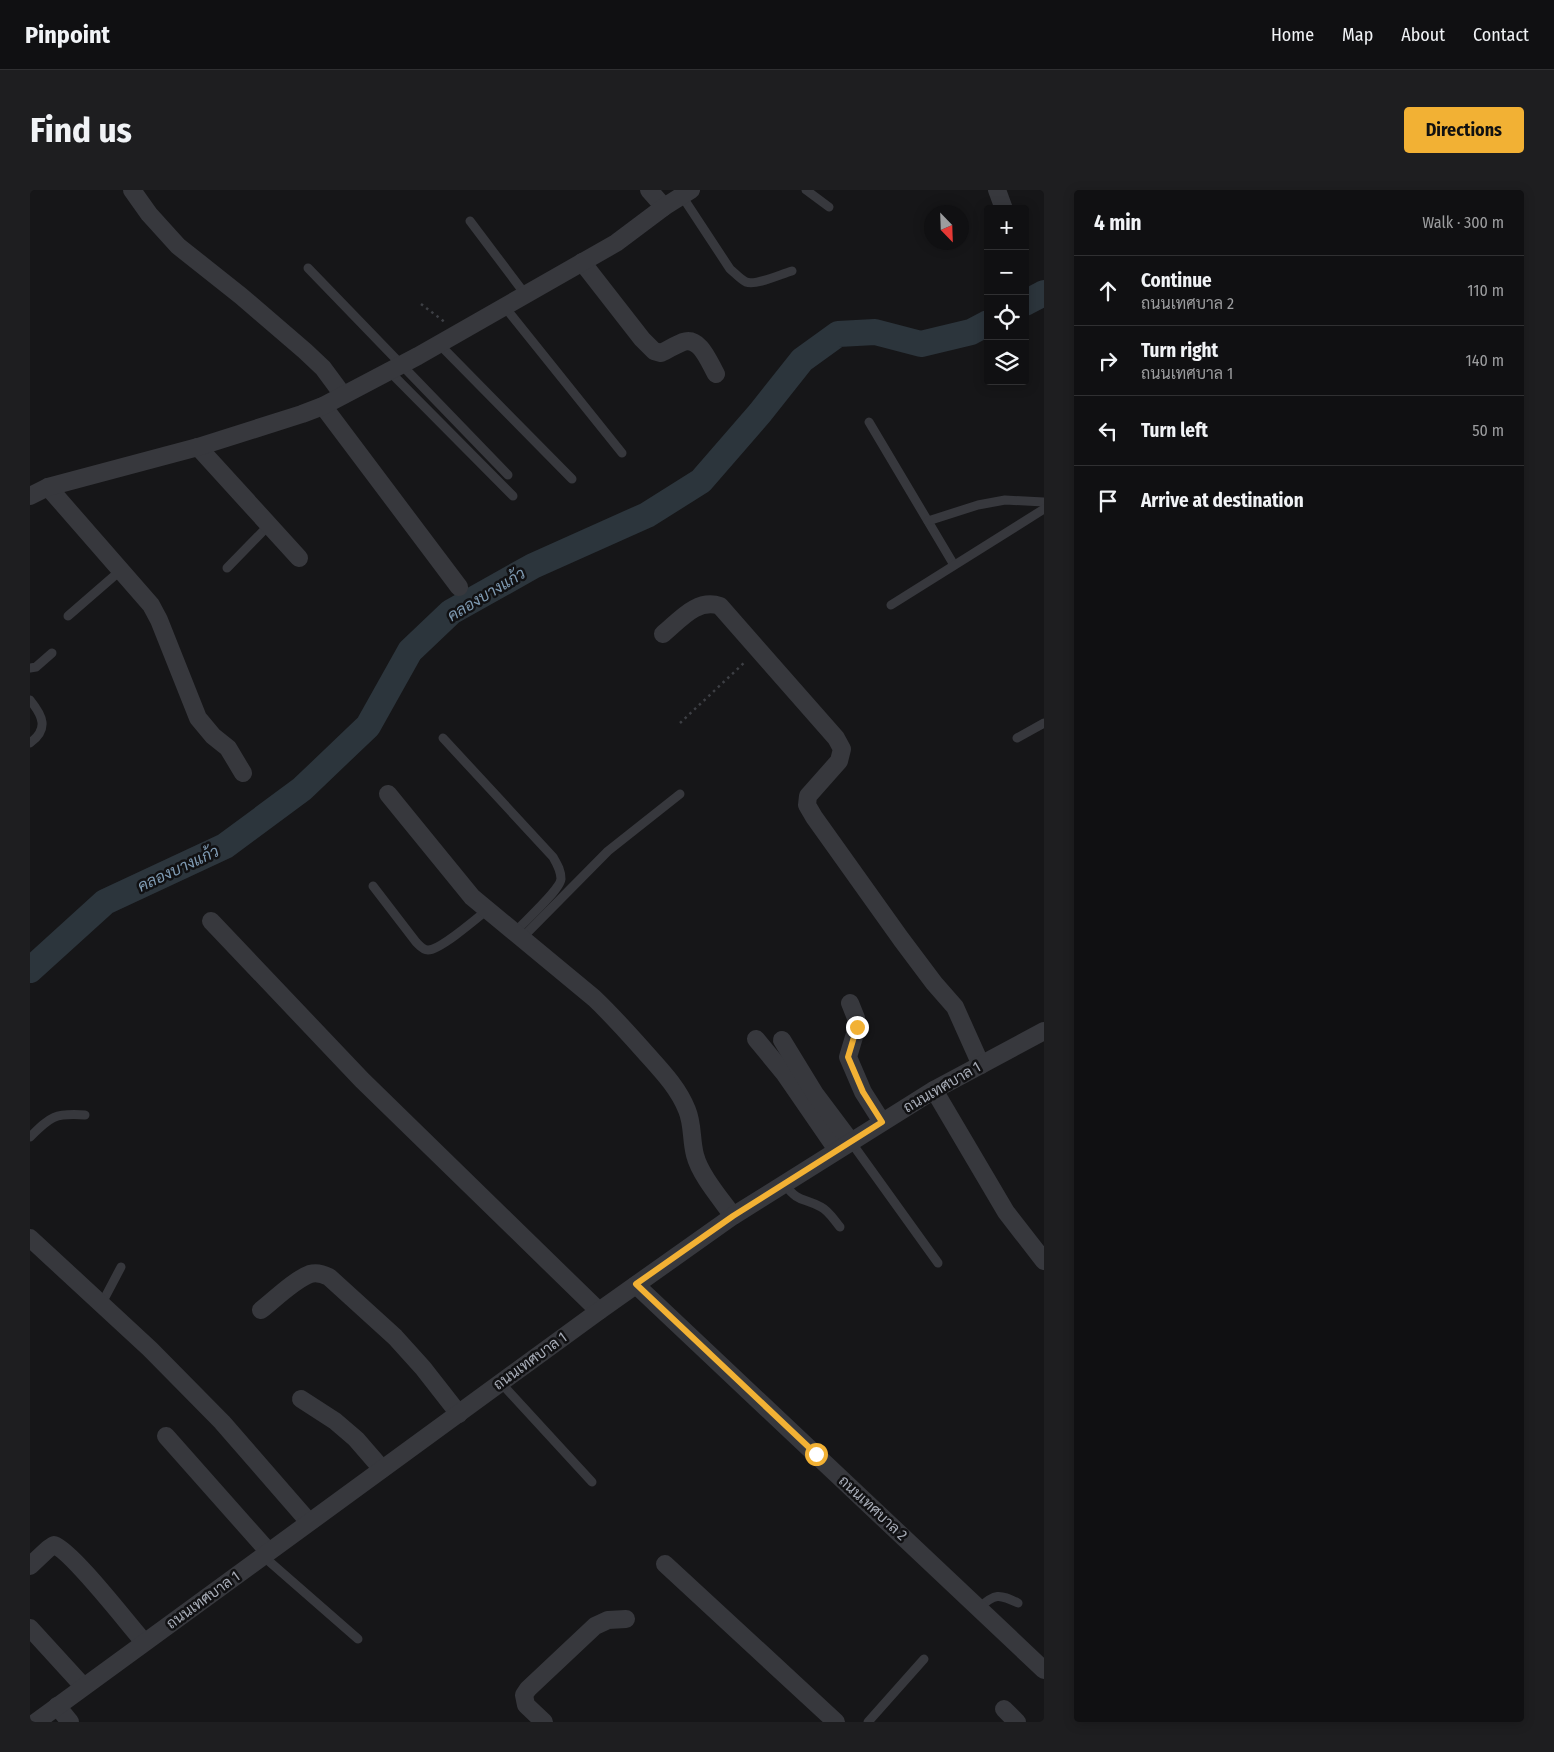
<!DOCTYPE html>
<html lang="en">
<head>
<meta charset="utf-8">
<style>
	:root { --surface:#101012; --page:#1e1e20; --text:#f1f3f6; --muted:#9c9d9f; --line:#303032; --accent:#f2b134 }
	body { margin:0; font-family:"Fira Sans Condensed",Sarabun,sans-serif; background:var(--page); color:var(--text) }
	.controls { position:absolute; right:15px; top:15px; display:grid; overflow:hidden; border-radius:5px; box-shadow:0 2px 12px #0003 }
	.controls button { width:45px; height:45px; display:grid; place-items:center; padding:0; border:0; border-bottom:1px solid var(--line); background:var(--surface); color:var(--text); font:25px sans-serif }
	.compass { position:absolute; left:894px; top:15px; width:45px; height:45px; border-radius:50%; background:var(--surface); box-shadow:0 2px 12px #0003; rotate:157deg }
	.stop { position:absolute; width:15px; height:15px; margin:-11px; border:4px solid #f2b134; border-radius:50%; background:#fff }
	.stop.end { background:#f2b134; border-color:#fff; box-shadow:0 1px 5px #0008 }
	.list { margin:0; padding:0; list-style:none }
	h2 { display:flex; justify-content:space-between; align-items:center; height:65px; margin:0; padding:0 20px; font-size:21px }
	h2 small { font-size:16px; font-weight:400; color:var(--muted) }
	.list li { display:grid; grid-template-columns:32px 1fr auto; gap:15px; align-items:center; box-sizing:border-box; height:70px; padding:0 20px; border-top:1px solid var(--line) }
	.list b { display:block; font-size:19px; white-space:nowrap }
	.list p { margin:0; font-size:16px; white-space:nowrap; color:var(--muted) }
	.list em { font-size:16px; font-style:normal; color:var(--muted) }
	.icon { flex:none; width:28px; height:28px; fill:none; stroke:currentColor; stroke-width:2; stroke-linecap:round; stroke-linejoin:round }
	.map { position:relative; flex:none; width:1014px; height:1532px; overflow:hidden; border-radius:5px }
	header { display:flex; align-items:center; gap:30px; box-sizing:border-box; height:70px; padding:0 25px; background:var(--surface); border-bottom:1px solid var(--line) }
	header strong { font-size:24px }
	nav { display:flex; gap:28px; margin-inline-start:auto; font-size:18px }
	.intro { display:flex; align-items:center; justify-content:space-between; box-sizing:border-box; height:120px; padding:0 30px }
	h1 { margin:0; font-size:35px }
	.button { padding:12px 22px; border-radius:5px; background:var(--accent); color:#111; font-size:18px; font-weight:700 }
	main { display:flex; gap:30px; padding:0 30px }
	aside { flex:1; background:var(--surface); border-radius:5px; box-shadow:0 2px 12px #0003 }
	.map>svg:first-child { display:block }
	.lines { fill:none; stroke-linecap:round; stroke-linejoin:round }
	.river { stroke:#2c353c; stroke-width:26 }
	.path { stroke:#3d3f44; stroke-width:2.5; stroke-dasharray:2.5 4; stroke-linecap:butt }
	.service { stroke:#37383d; stroke-width:9 }
	.minor { stroke:#37383d; stroke-width:18 }
	.route { stroke:#f2b134; stroke-width:6 }
	.labels { text-anchor:middle; stroke-width:5; stroke-linejoin:round; paint-order:stroke }
	.street-label { font-size:15px; fill:#a8adb8; stroke:#111113 }
	.water-label { font-size:16px; font-style:italic; fill:#7f9bb3; stroke:#111113 }
</style>
</head>
<body>
<header>
<strong>Pinpoint</strong>
<nav><a>Home</a><a>Map</a><a>About</a><a>Contact</a></nav>
</header>
<div class="intro"><h1>Find us</h1><a class="button">Directions</a></div>
<main>
<div class="map">
<svg width="1014" height="1532" viewBox="0 0 1014 1532">
	<rect width="100%" height="100%" fill="#161618"/>
	<g class="lines">
		<!-- river -->
		<g class="river">
			<path d="M995,113L1014,103"/>
			<path d="M0,780L75,712L195,656L272,599L338,536L380,461L421,422L503,376L617,325L671,291L730,223L772,170L808,144L845,142L891,154L941,142L958,133"/>
		</g>
		<!-- path -->
		<g class="path">
			<path d="M391,114L416,133"/>
			<path d="M650,533L716,471"/>
		</g>
		<!-- service -->
		<g class="service">
			<path d="M776,0L799,17"/>
			<path d="M650,3L700,79C705,83 710,89 716,92C726,96 751,84 762,81"/>
			<path d="M440,31L495,104"/>
			<path d="M278,78L478,285"/>
			<path d="M474,116L592,263"/>
			<path d="M409,154L542,289"/>
			<path d="M359,181L483,306"/>
			<path d="M839,232L924,375"/>
			<path d="M898,331L948,315L975,310L1014,312"/>
			<path d="M197,378L239,335"/>
			<path d="M861,415L1014,319"/>
			<path d="M38,426L91,380"/>
			<path d="M0,478L6,477L22,463"/>
			<path d="M0,510C13,526 19,539 0,553"/>
			<path d="M413,548L523,667C527,674 531,680 531,689C530,700 494,732 485,742"/>
			<path d="M987,548L1014,533"/>
			<path d="M343,696L386,752C389,755 393,760 398,760C410,760 446,729 457,720"/>
			<path d="M492,748L578,661L650,604"/>
			<path d="M0,947C21,926 25,923 55,925"/>
			<path d="M821,952L908,1073"/>
			<path d="M754,994C769,1013 772,1007 791,1017C799,1021 804,1030 810,1037"/>
			<path d="M71,1115L91,1077"/>
			<path d="M471,1193L562,1292"/>
			<path d="M233,1366L328,1449"/>
			<path d="M949,1418C965,1403 969,1404 988,1413"/>
			<path d="M838,1532L894,1469"/>
		</g>
		<!-- minor -->
		<g class="minor">
			<path d="M102,0L119,24L148,56L211,106L275,161L293,178L313,205"/>
			<path d="M619,0L634,17"/>
			<path d="M967,0L974,19"/>
			<path d="M552,72L612,149L624,161L631,163C638,160 645,155 653,152C670,146 679,172 686,184"/>
			<path d="M293,216L429,397"/>
			<path d="M168,257L269,368"/>
			<path d="M18,297L121,415L129,430L168,528L183,546L198,558L213,583"/>
			<path d="M0,306L18,297L168,257L272,224L293,216L388,166L586,53L634,17L661,0"/>
			<path d="M633,444C650,430 667,408 690,416L806,548L812,559L809,571L778,606L777,615L784,627L871,749L904,793L925,817L951,875"/>
			<path d="M358,604L442,707L564,808C582,825 598,843 614,861C630,879 648,897 657,920C663,934 661,950 665,965C670,985 691,1009 703,1026"/>
			<path d="M181,731L332,890L569,1121"/>
			<path d="M820,813L826,828L827,837L818,867L833,902L852,932"/>
			<path d="M726,849L754,883L807,960"/>
			<path d="M752,850L785,904L821,952"/>
			<path d="M904,900L976,1022L1014,1071"/>
			<path d="M0,1048L120,1159L192,1232L279,1332"/>
			<path d="M606,1095L1014,1480"/>
			<path d="M231,1120C245,1109 264,1090 280,1084C287,1082 293,1084 299,1087L365,1147L393,1178L429,1224"/>
			<path d="M271,1209L305,1231L326,1249L352,1279"/>
			<path d="M136,1246L238,1361"/>
			<path d="M635,1374L806,1532"/>
			<path d="M0,1376L18,1359L24,1355C42,1361 98,1434 114,1452"/>
			<path d="M0,1438L53,1496"/>
			<path d="M27,1516L40,1532"/>
			<path d="M974,1519L987,1532"/>
			<path d="M6,1532L569,1121L703,1026L904,900L1014,841"/>
			<path d="M514,1532L496,1515L494,1505L498,1499L565,1436L578,1430L596,1429"/>
		</g>
	</g>
	<g class="lines">
		<!-- route -->
		<path class="route" d="M786,1264L606,1094L703,1026L852,932L833,902L818,867L827,837"/>
	</g>
	<g class="labels">
		<!-- street labels -->
		<g class="street-label">
			<text transform="translate(912 897) rotate(-30)" y="5">ถนนเทศบาล 1</text>
			<text transform="translate(500 1171) rotate(-36)" y="5">ถนนเทศบาล 1</text>
			<text transform="translate(843 1318) rotate(43)" y="5">ถนนเทศบาล 2</text>
			<text transform="translate(173 1410) rotate(-36)" y="5">ถนนเทศบาล 1</text>
		</g>
		<!-- water labels -->
		<g class="water-label">
			<text transform="translate(456 404) rotate(-31)" y="6">คลองบางแก้ว</text>
			<text transform="translate(148 678) rotate(-25)" y="6">คลองบางแก้ว</text>
		</g>
	</g>
</svg>
<div class="controls">
<button>+</button>
<button>−</button>
<button><svg class="icon" aria-label="locate" viewBox="0 0 24 24"><circle cx="12" cy="12" r="6"/><path d="M12 2v4M12 18v4M2 12h4M18 12h4"/></svg></button>
<button><svg class="icon" aria-label="layers" viewBox="0 0 24 24"><path d="M12 4l9 5-9 5-9-5zM3 14l9 5 9-5"/></svg></button>
</div>
<svg class="compass" viewBox="-18 -18 36 36"><path d="M0-13l5 13h-10z" fill="#e53935"/><path d="M0 13l5-13h-10z" fill="#9c9d9f"/></svg>
<div class="stop" style="left:786px;top:1264px"></div>
<div class="stop end" style="left:827px;top:837px"></div>
</div>
<aside>
<h2>4 min<small>Walk · 300 m</small></h2>
<ul class="list">
<li><svg class="icon" aria-label="ahead" viewBox="0 0 24 24"><path d="M12 20V5M6 11l6-6 6 6"/></svg><div><b>Continue</b><p>ถนนเทศบาล 2</p></div><em>110 m</em></li>
<li><svg class="icon" aria-label="right" viewBox="0 0 24 24"><path d="M7 20v-9h11M14 6l5 5-5 5"/></svg><div><b>Turn right</b><p>ถนนเทศบาล 1</p></div><em>140 m</em></li>
<li><svg class="icon" aria-label="left" viewBox="0 0 24 24"><path d="M17 20v-9H6M10 6l-5 5 5 5"/></svg><div><b>Turn left</b></div><em>50 m</em></li>
<li><svg class="icon" aria-label="arrive" viewBox="0 0 24 24"><path d="M6 21V4h12l-3 4 3 4H6"/></svg><div><b>Arrive at destination</b></div></li>
</ul>
</aside>
</main>
</body>
</html>
